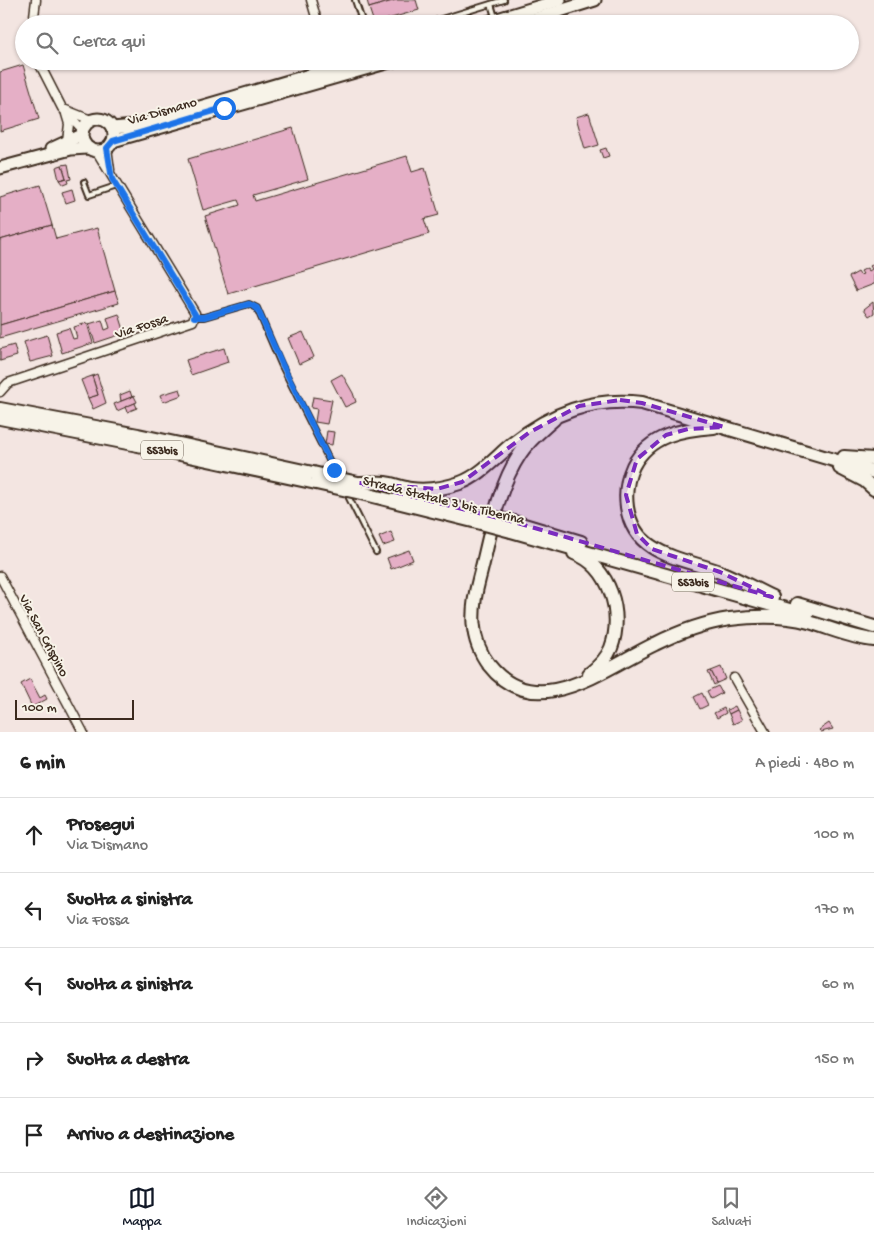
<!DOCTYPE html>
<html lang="it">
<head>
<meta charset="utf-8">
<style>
	:root { --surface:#fff; --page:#f6f6f6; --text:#222; --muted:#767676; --line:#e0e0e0; --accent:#111827 }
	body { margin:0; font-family:"Gochi Hand",sans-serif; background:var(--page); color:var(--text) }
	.scale { position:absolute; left:15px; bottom:12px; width:119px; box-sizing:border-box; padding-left:5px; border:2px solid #3b2a1e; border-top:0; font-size:14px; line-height:18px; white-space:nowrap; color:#3b2a1e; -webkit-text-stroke:4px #f7f3e8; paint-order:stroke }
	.stop { position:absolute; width:15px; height:15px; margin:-11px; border:4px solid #1a73e8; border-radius:50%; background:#fff }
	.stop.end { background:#1a73e8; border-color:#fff; box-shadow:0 1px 5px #0008 }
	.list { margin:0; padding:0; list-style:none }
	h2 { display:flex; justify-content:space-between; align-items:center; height:65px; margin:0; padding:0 20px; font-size:21px }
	h2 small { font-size:16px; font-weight:400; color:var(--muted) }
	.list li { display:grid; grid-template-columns:32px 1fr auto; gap:15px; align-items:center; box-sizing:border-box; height:75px; padding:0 20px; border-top:1px solid var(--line) }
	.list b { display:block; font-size:19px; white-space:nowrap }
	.list p { margin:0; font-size:16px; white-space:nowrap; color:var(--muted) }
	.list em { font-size:16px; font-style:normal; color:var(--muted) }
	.icon { flex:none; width:28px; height:28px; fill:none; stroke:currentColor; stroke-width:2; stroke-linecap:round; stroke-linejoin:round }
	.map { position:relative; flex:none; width:874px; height:732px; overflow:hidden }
	.search { position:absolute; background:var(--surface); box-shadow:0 1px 4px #0004; left:15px; right:15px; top:15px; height:55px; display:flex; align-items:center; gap:12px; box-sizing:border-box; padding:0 18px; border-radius:28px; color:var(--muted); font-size:19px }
	.sheet { height:440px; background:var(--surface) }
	nav { display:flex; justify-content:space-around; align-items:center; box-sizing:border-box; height:70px; border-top:1px solid var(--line); background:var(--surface); font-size:14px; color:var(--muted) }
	nav a { display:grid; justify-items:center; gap:2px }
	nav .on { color:var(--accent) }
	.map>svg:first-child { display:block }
	.building { fill:#e5afc6; stroke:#3b2a1e }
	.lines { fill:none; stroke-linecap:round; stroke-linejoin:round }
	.service-casing { stroke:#3b2a1e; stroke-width:8 }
	.minor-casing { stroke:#3b2a1e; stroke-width:11 }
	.secondary-casing { stroke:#3b2a1e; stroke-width:15 }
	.trunk-casing { stroke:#3b2a1e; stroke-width:16 }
	.service { stroke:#f7f3e8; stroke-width:4 }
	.minor { stroke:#f7f3e8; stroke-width:8 }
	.secondary { stroke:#f7f3e8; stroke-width:11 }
	.trunk { stroke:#f7f3e8; stroke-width:12 }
	.trunk-bridge-casing { stroke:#3b2a1e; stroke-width:16; stroke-linecap:butt }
	.trunk-bridge { stroke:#f7f3e8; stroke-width:12 }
	.route { stroke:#1a73e8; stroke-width:6 }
	.marked { fill:#7b2cbf; fill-opacity:0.2; stroke:#7b2cbf; stroke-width:4; stroke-dasharray:10 6; stroke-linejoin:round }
	.labels { text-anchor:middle; stroke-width:4; stroke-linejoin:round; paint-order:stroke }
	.shield { fill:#f7f3e8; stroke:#73665b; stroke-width:1 }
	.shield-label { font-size:12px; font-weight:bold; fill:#3b2a1e }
	.street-label { font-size:14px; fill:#3b2a1e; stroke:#f7f3e8 }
</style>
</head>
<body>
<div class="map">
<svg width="874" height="732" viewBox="0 0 874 732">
	<rect width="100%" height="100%" fill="#f3e5e1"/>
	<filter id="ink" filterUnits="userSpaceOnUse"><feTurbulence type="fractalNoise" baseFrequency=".02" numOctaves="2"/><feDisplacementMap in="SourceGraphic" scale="10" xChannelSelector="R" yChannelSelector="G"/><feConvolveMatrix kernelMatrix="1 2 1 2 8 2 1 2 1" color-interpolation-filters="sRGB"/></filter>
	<g filter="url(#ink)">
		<!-- building -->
		<g class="building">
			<path d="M367,0H396L369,8Z"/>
			<path d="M396,0H416L419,10L374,23L369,8Z"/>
			<path d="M23,65L39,119L0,131V72Z"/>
			<path d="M589,113L599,145L585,149L576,117Z"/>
			<path d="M293,128L308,179L253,195L255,201L407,156L412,172L425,168L439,215L424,219L429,234L228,294L205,216L240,205L238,200L203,210L188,159Z"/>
			<path d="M606,148L609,156L603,158L600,150Z"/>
			<path d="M68,164L71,179L67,180L68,183L63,185L59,180L66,178L62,165Z"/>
			<path d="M62,165L66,178L59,180L56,167Z"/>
			<path d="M40,185L52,225L0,240V197Z"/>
			<path d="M72,189L75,200L66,203L62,192Z"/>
			<path d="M52,225L56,239L97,228L115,291L0,325V240Z"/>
			<path d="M874,264V284L856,291L849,277L858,272L860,275L863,274L861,271L867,268L869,271L872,269L870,266Z"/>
			<path d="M115,291L119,303L0,338V325Z"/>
			<path d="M873,302L874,313L869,316L864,309Z"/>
			<path d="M119,314L125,333L95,343L89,324L102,320L105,330L110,328L107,318Z"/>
			<path d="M87,323L93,343L62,353L56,332L69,328L73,339L77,338L74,327Z"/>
			<path d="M303,332L314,357L299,364L288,338Z"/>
			<path d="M47,335L53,356L30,362L24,342Z"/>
			<path d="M14,345L17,356L0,361V349Z"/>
			<path d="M224,348L228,362L191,375L186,360Z"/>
			<path d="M97,374L106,403L93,409L88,398L98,395L92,376Z"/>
			<path d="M342,374L353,393L356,402L345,407L331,380Z"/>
			<path d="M92,376L98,395L88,398L81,380Z"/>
			<path d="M180,389L182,395L163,402L160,395Z"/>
			<path d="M130,391L132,397L121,401L120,395Z"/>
			<path d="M134,396L137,402L117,411L114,404Z"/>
			<path d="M313,397L332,400L327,424L315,422L317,409L311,408Z"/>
			<path d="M135,403L137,408L127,412L125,407Z"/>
			<path d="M327,431L334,432L332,445L325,444Z"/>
			<path d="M391,532L395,542L383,546L379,537Z"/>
			<path d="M409,550L413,560L391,569L387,558Z"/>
			<path d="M721,667L726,679L717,683L711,671Z"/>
			<path d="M711,671L717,683L714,685L708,672Z"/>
			<path d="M30,679L40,698L45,695L47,699L32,707L21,684Z"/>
			<path d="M718,686L722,693L711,699L707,691Z"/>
			<path d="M702,693L708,705L700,709L694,697Z"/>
			<path d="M735,706L737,710L729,714L727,710Z"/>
			<path d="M724,708L726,713L717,718L714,713Z"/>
			<path d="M737,710L742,720L733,724L729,714Z"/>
			<path d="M829,723L833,729L821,732L819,730Z"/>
		</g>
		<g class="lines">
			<defs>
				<g id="service">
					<path d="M355,0L363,24"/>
					<path d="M491,4L495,17"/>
					<path d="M425,24L504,0"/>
					<path d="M84,182L89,195L116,186"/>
					<path d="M194,317H204L249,304L257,308L281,364L334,470"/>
					<path d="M348,496L376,552"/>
				</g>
				<g id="minor">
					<path d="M311,0L318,24"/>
					<path d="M33,24L36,0"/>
					<path d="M38,61L62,108L82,129"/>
					<path d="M66,110L91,120"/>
					<path d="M66,114L69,124L67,141"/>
					<path d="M107,148L110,170"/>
					<path d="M0,392L8,383L193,321L195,313L97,152"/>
					<path d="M0,576L83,732"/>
					<path d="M734,678L765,732"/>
				</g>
				<g id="secondary">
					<path d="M481,24L560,0"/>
					<path d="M518,24L595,0"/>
					<circle cx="98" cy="135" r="16"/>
					<path d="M112,128L135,126L357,61"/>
					<path d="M113,141L393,61"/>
					<path d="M51,149L81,135"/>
					<path d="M0,168L71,149L87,148"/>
				</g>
				<g id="trunk">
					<path d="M0,409L138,435L313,473"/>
					<path d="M0,418L138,445L316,483"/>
					<path d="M554,419C542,430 529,440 520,454C496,490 490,538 479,579C471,609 469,639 489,665C536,725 606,667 655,644C679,632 703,623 730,619C755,616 784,615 809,622C830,628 852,638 874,640"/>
					<path d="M714,427C682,429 649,435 633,466C627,479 625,493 627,507C634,556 683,558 720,572C738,579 755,589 772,597"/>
					<path d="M844,457L874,459"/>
					<path d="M840,468L865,481L874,489"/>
					<path d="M358,483C367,483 377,482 385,483C394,484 402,488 411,489C427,491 445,488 460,483C480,476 496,457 512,444C551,413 592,397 642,403L874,472"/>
					<path d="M361,493L477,522"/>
					<path d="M400,494L479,514"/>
					<path d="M514,522L581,542"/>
					<path d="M511,531L807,615"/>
					<path d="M574,553C610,566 624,614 611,648C607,658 598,667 589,674"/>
					<path d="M797,604L874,627"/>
				</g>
			</defs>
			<!-- service casing -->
			<use href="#service" class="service-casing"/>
			<!-- minor casing -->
			<use href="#minor" class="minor-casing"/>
			<!-- secondary casing -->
			<use href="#secondary" class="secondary-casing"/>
			<!-- trunk casing -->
			<use href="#trunk" class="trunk-casing"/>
			<!-- service -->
			<use href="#service" class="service"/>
			<!-- minor -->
			<use href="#minor" class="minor"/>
			<!-- secondary -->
			<use href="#secondary" class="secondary"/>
			<!-- trunk -->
			<use href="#trunk" class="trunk"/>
			<defs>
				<g id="trunk-bridge">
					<path d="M313,473L358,483"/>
					<path d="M316,483L361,493"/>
					<path d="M479,514L514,522"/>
					<path d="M477,522L511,531"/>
				</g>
			</defs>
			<!-- trunk-bridge casing -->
			<use href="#trunk-bridge" class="trunk-bridge-casing"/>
			<!-- trunk-bridge -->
			<use href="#trunk-bridge" class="trunk-bridge"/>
		</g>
	</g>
	<g class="lines" filter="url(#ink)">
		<!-- route -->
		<path class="route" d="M224,108L113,141L107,148L112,179L195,314L194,317H204L249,304L257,308L282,364L334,470"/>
	</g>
	<!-- marked area -->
	<path class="marked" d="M620,400L642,403L724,427L688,429L666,435L637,459L626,495L637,534L652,549L720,572L772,597L514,522L358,483L437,489L462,482L530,432L579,406Z"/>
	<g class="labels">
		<!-- shield labels -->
		<g class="shield">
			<rect x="141" y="440.5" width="42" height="19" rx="4"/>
			<rect x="672" y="572.5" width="42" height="19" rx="4"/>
		</g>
		<g class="shield-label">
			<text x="162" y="454">SS3bis</text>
			<text x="693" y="586">SS3bis</text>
		</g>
		<!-- street labels -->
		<g class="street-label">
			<text transform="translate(162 110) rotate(-16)" y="5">Via Dismano</text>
			<text transform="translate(141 325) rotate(-18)" y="5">Via Fossa</text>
			<text transform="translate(444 499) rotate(14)" y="5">Strada Statale 3 bis Tiberina</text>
			<text transform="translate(45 635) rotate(62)" y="5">Via San Crispino</text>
		</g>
	</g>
</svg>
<div class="scale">100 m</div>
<div class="stop" style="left:224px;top:108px"></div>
<div class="stop end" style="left:334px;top:470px"></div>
<div class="search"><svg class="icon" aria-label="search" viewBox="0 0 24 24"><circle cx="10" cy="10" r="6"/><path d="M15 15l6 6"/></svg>Cerca qui</div>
</div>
<section class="sheet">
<h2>6 min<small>A piedi · 480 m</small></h2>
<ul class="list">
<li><svg class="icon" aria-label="ahead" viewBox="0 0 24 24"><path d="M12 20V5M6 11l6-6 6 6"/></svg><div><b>Prosegui</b><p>Via Dismano</p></div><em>100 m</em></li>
<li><svg class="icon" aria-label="left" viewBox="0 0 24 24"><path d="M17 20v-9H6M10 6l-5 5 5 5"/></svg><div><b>Svolta a sinistra</b><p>Via Fossa</p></div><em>170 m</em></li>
<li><svg class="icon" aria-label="left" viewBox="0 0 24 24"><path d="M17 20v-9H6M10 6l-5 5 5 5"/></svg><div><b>Svolta a sinistra</b></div><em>60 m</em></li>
<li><svg class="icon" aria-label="right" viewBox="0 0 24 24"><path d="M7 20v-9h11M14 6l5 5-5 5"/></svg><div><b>Svolta a destra</b></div><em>150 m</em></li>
<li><svg class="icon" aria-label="arrive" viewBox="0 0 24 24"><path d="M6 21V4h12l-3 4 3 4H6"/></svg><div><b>Arrivo a destinazione</b></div></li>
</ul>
</section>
<nav>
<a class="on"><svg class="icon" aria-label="map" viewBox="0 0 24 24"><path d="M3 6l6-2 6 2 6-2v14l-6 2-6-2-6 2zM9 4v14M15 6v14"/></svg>Mappa</a>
<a><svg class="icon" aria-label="directions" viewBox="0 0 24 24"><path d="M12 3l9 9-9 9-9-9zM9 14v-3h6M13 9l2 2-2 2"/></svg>Indicazioni</a>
<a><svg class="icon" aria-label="saved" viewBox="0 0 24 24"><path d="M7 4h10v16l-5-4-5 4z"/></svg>Salvati</a>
</nav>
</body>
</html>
